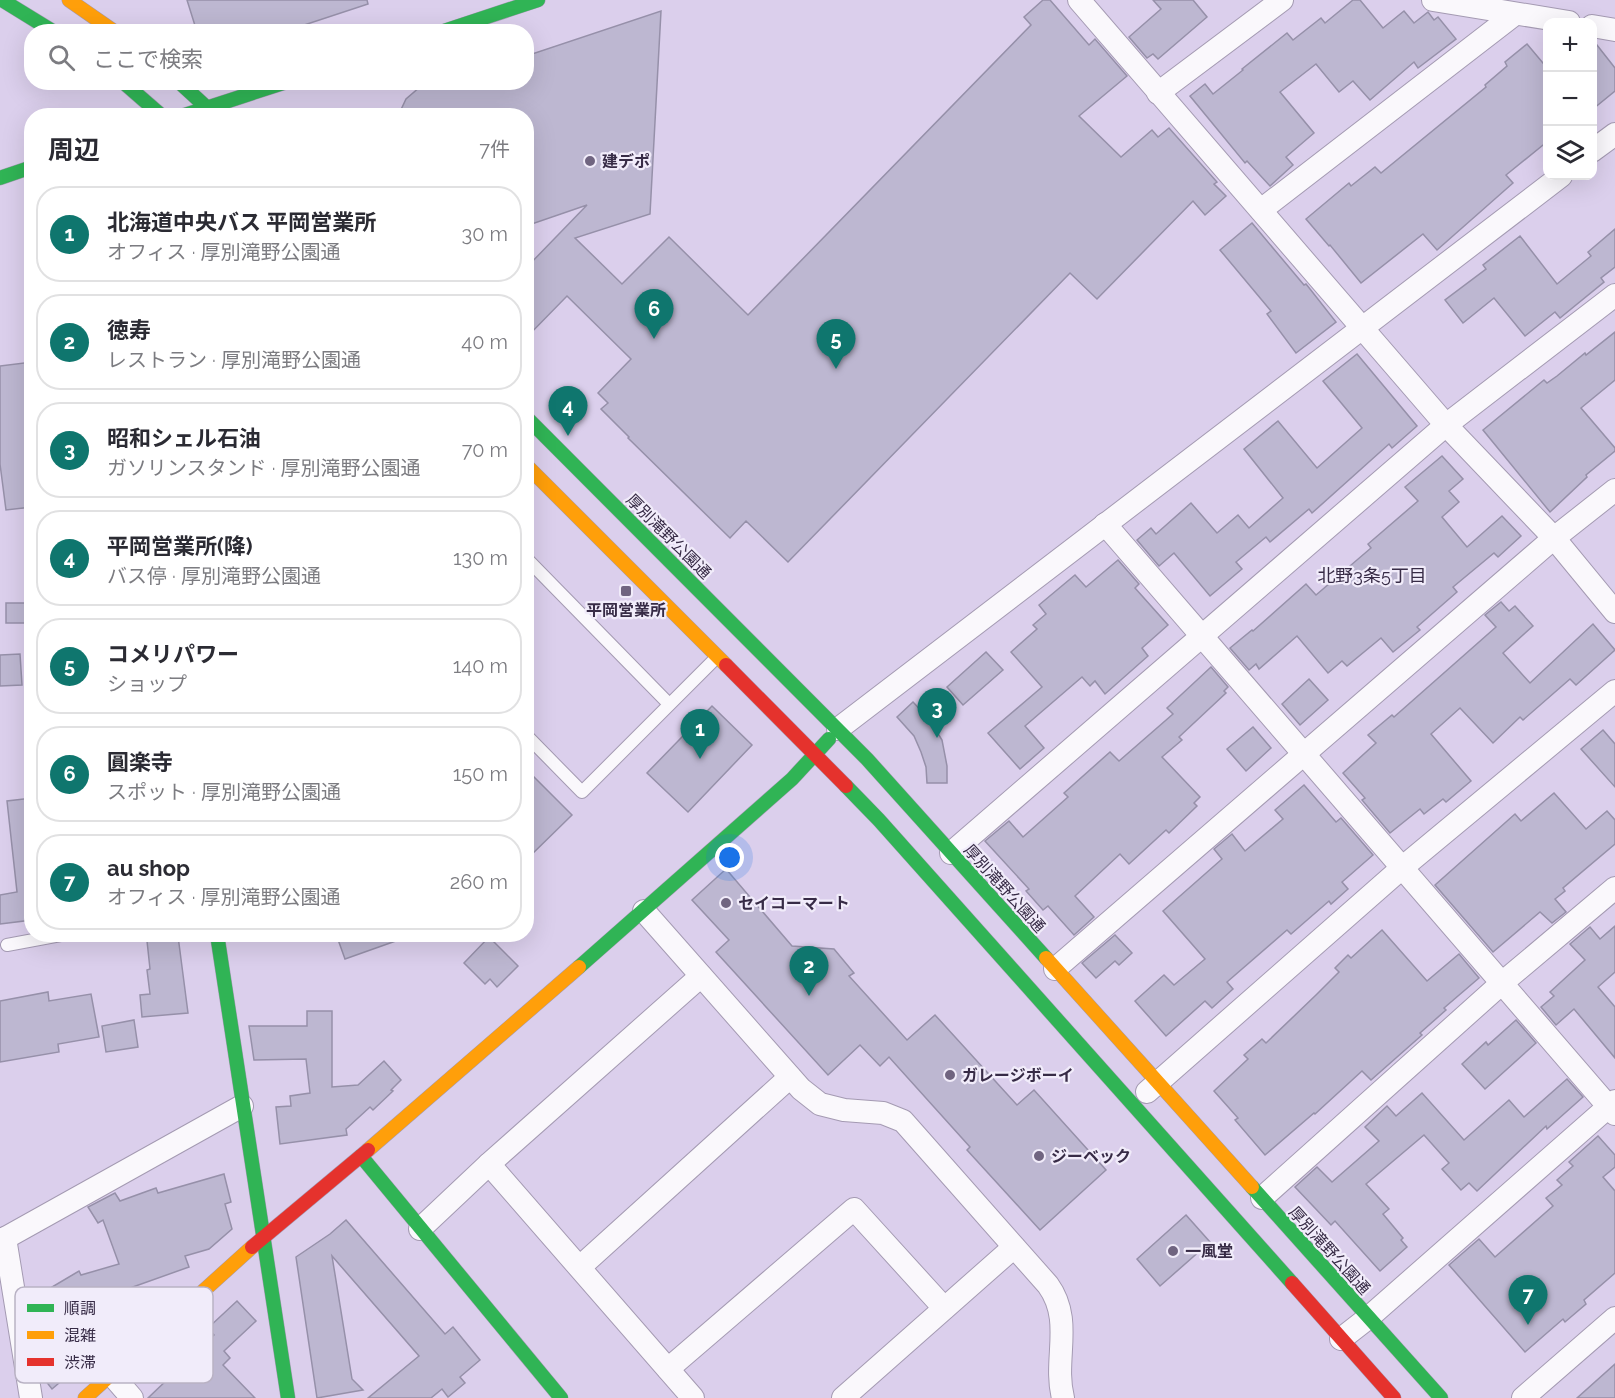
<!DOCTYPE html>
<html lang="ja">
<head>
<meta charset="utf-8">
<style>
	:root { --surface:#fff; --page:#f2f2f3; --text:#2b2b33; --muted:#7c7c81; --line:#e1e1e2; --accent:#0f766e }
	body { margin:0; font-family:Raleway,"Noto Sans JP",sans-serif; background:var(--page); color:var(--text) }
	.controls { position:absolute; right:18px; top:18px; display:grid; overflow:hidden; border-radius:12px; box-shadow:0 6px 24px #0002 }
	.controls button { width:54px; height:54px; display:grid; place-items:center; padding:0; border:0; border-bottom:2px solid var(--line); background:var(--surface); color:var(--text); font:30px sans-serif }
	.you { position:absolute; left:730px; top:858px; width:21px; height:21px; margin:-15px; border:4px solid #fff; border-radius:50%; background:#1a73e8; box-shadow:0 0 0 9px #1a73e833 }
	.badge { display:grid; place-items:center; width:39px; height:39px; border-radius:50%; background:var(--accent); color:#fff; font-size:20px; font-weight:700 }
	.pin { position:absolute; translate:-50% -50px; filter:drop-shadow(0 2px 3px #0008) }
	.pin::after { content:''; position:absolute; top:32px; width:21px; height:18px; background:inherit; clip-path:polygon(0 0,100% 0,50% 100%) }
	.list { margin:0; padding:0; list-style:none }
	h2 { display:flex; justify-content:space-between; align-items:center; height:78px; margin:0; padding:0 24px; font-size:26px }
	h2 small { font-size:20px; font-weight:400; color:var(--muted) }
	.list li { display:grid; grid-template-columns:39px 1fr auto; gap:18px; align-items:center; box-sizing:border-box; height:96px; margin:0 12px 12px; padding:0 12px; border:2px solid var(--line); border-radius:24px }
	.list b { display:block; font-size:22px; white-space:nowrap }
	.list p { margin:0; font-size:20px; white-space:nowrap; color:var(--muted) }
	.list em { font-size:20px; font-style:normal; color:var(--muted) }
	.icon { flex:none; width:33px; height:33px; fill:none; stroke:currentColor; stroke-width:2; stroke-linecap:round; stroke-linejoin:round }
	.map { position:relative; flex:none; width:1615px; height:1398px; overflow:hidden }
	.search { position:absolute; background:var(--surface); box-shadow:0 6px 24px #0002; left:24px; top:24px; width:510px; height:66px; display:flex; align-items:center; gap:15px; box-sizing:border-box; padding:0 21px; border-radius:24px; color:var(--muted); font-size:22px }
	.panel { position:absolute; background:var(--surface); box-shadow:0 6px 24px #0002; left:24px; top:108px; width:510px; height:834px; border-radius:24px }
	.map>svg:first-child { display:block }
	.building { fill:#bdb7d1; stroke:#9690a9; stroke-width:1.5 }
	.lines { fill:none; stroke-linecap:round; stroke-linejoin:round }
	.lane-casing { stroke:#a49ab2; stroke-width:14 }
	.street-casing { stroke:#a49ab2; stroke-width:24 }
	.fast-casing { stroke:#a49ab2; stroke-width:15 }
	.slow-casing { stroke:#a49ab2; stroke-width:15 }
	.jam-casing { stroke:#a49ab2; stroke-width:15 }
	.lane { stroke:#faf8fc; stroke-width:12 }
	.street { stroke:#faf8fc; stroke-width:22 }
	.fast { stroke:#30b455; stroke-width:14 }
	.slow { stroke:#ff9f0a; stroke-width:14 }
	.jam { stroke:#e5322d; stroke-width:14 }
	.poi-dot { fill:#706480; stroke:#f1ecfa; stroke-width:2 }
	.labels { text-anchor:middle; stroke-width:4.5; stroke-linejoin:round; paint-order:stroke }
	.poi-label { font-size:16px; font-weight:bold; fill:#372b46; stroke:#f1ecfa; text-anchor:start }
	.street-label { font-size:16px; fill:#372b46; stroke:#f1ecfa }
	.neighbourhood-label { font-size:18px; fill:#372b46; stroke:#f1ecfa }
	.key { fill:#f1ecfa; stroke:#b9b2c4; stroke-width:1.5 }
	.key-label { font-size:16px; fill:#372b46 }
</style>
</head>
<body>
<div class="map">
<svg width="1615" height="1398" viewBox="0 0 1615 1398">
	<rect width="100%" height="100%" fill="#dbcfec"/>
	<!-- building -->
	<g class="building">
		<path d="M187,0H367L368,4L283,32H197Z"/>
		<path d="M1043,0H1050L1089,45L1095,39L1127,76L1079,116L1121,157L1152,130L1158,137L1169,128L1217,182L1214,184L1226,196L1205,215L1193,201L1097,299L1070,273L788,562L746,521L730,538L628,438L629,437L601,409L608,403L598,393L631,359L567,296L526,338V268L587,205L526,226V116H398L406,99L420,87L430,82H526V56L661,11L650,214L575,238L622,284L669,237L748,315L1031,25L1024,17Z"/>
		<path d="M1153,0H1193L1207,17L1158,59L1153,54L1147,58L1129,37L1161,9Z"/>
		<path d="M1353,0H1360L1383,28L1404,11L1414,23L1428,12L1434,20L1438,17L1456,39L1418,68L1414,62L1370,100L1353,81L1339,92L1316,64L1280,92L1314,133L1286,157L1293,165L1270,186L1247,161L1245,163L1190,96L1205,84L1213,94L1243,70L1242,69L1287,33L1293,40L1321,18L1325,23Z"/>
		<path d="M1593,40L1615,68V91L1593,109Z"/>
		<path d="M1527,44L1548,69V141L1506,175L1513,183L1437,250L1423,234L1361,283L1330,245L1329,246L1306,219L1349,183L1351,186L1375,167L1381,173L1486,87L1485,85L1507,66L1505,62Z"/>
		<path d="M1252,223L1304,285L1306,284L1310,289L1336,322L1296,353L1267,314L1271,311L1220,250Z"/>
		<path d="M1615,229V267L1601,278L1604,282L1560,318L1555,312L1525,336L1494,298L1463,323L1445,300L1486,269L1483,265L1520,236L1557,284L1591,256L1588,252Z"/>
		<path d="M1615,332V380L1581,408L1615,448V451L1586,475L1587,477L1550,512L1483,430L1544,380L1547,383L1557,376L1585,353L1586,355Z"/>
		<path d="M1357,354L1417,426L1392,448L1389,444L1312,513L1309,509L1270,542L1266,537L1236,562L1242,569L1210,596L1174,553L1159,566L1137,540L1151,528L1156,534L1191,503L1217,533L1238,515L1249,528L1283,498L1244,449L1278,421L1317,468L1362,428L1323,381Z"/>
		<path d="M32,362V507L6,510L0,464V366Z"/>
		<path d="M1442,456L1463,479L1449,491L1459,502L1442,517L1467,547L1502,516L1521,536L1498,557L1494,553L1453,587L1457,592L1417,627L1420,630L1393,652L1381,638L1347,666L1342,661L1328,673L1297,636L1259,669L1256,664L1249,670L1230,648L1252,630L1253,631L1306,584L1316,595L1371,548L1368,544L1418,501L1405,487Z"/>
		<path d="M1118,560L1139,584L1135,588L1168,625L1142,648L1148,656L1105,694L1095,681L1090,686L1082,677L1025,726L1044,748L1020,769L988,733L1042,687L1011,652L1037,629L1033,625L1046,614L1039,605L1075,575L1086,587Z"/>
		<path d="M1501,602L1509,611L1515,606L1533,626L1503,653L1530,683L1593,624L1615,650L1576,685L1570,679L1523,720L1520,717L1493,743L1460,708L1431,734L1471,781L1446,802L1443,799L1424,814L1420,809L1390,833L1362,800L1365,798L1343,773L1376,743L1368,735L1392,715L1394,717L1496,627L1485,615Z"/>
		<path d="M6,603H30L29,623H6Z"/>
		<path d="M986,652L1003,670L963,705L947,687Z"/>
		<path d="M20,654L22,685L0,686V655Z"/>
		<path d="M1211,667L1228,687L1224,691L1226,693L1179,737L1182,740L1162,757L1200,797L1194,803L1197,806L1169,833L1166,830L1129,864L1120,854L1075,896L1094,917L1074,935L1048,906L1043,910L1026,891L1029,889L985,841L1009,821L1023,837L1068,797L1064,793L1110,752L1119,761L1173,714L1167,708Z"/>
		<path d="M1309,679L1328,700L1300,725L1282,704Z"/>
		<path d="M913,702L929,719L942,740L947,766V783H927L926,767L921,752L914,736L897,717Z"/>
		<path d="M712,706L752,745L688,812L647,773Z"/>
		<path d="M1253,727L1271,748L1246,771L1227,749Z"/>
		<path d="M1603,730L1615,744V787L1581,749Z"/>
		<path d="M526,769L572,815L526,860Z"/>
		<path d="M1304,785L1336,822L1341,818L1373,855L1342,882L1348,889L1331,904L1329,901L1291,934L1287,930L1227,982L1233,989L1212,1008L1205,1001L1166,1036L1135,1001L1164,975L1174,985L1205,959L1163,911L1222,859L1214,849L1232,834L1245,851L1283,819L1275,810Z"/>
		<path d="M1554,793L1586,829L1607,811L1615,820V844L1563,888L1565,891L1555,899L1566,912L1552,923L1540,912L1493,952L1435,885L1515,814L1521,821Z"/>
		<path d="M32,798V920L0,924V895L17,892L7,801Z"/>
		<path d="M726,869L792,946L834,949L854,973L849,976L907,1040L935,1015L1017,1105L1034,1090L1106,1170L1040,1230L967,1150L970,1147L889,1057L880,1066L860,1045L828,1075L716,952L729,940L692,900Z"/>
		<path d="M1615,926V972L1598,987L1615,1007V1058L1574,1009L1556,1025L1541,1007L1554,996L1550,992L1585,960L1570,944L1590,927L1600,939Z"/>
		<path d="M1382,930L1427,981L1459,954L1479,978L1444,1008L1446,1010L1420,1033L1422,1035L1371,1080L1362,1071L1315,1114L1314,1113L1265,1155L1235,1120L1238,1118L1214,1091L1248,1059L1244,1055L1262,1039L1266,1043L1316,995L1339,972L1335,968L1348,955L1351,958Z"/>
		<path d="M336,934H406L407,937L345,959Z"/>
		<path d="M1115,935L1132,953L1119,965L1115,961L1096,978L1082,963Z"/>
		<path d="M178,936L188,1013L142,1017L140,995L150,994L147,970L150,969L147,941Z"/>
		<path d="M489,937L518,966L497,987L490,979L485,984L464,963Z"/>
		<path d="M48,992L49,1001L91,994L99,1037L58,1044L59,1052L0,1062V1001Z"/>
		<path d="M307,1011H332V1087L358,1085L384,1061L401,1080L391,1090L393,1091L373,1110L370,1107L346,1129L347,1135L280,1144L276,1107L291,1106L290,1096L310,1093L306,1059L254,1060L249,1026H307Z"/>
		<path d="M134,1020L138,1047L106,1052L102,1026Z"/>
		<path d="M1516,1020L1536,1043L1485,1089L1462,1064L1486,1042L1488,1045Z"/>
		<path d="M1567,1079L1583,1097L1547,1129L1546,1126L1477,1191L1469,1183L1461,1190L1442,1169L1449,1163L1424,1135L1366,1184L1389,1209L1383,1214L1403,1238L1401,1240L1407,1247L1380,1271L1335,1221L1331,1225L1295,1187L1317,1167L1332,1182L1379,1141L1365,1127L1387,1106L1396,1116L1422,1093L1464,1140L1509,1100L1524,1117Z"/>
		<path d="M1598,1136L1615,1155V1167L1603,1177L1615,1191V1273L1584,1300L1586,1304L1565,1322L1563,1319L1525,1352L1449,1265L1479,1239L1495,1257L1553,1206L1546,1198L1562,1185L1557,1180L1573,1166L1569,1162Z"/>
		<path d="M224,1174L231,1202L225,1204L232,1229L209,1249L185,1256L189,1267L130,1288L134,1302L102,1312L116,1333L81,1357L85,1361L52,1389L41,1375L40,1367L55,1354L32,1322L30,1307L54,1290L52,1287L79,1271L81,1275L119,1264L103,1220L98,1223L88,1207L115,1193L120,1201L156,1188L158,1193Z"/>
		<path d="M1186,1215L1210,1242L1160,1286L1137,1259Z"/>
		<path d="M346,1220L445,1334L453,1327L480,1360L460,1377L465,1383L448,1397L442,1389L431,1398H368L419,1356L332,1256L352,1379L363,1390L317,1398L296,1257L330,1234Z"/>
		<path d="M237,1301L256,1321L224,1351L230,1358L223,1365L255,1398H148L214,1335L208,1328Z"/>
		<path d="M1615,1364V1398H1577Z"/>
	</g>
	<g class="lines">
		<defs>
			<g id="lane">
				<path d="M526,558L669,704"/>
				<path d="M526,735L582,792L717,657"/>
				<path d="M7,945L66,934"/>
			</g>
			<g id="street">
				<path d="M1079,0L1446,425L1554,538L1615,612"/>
				<path d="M1433,0L1569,22"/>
				<path d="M1592,26L1615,30"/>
				<path d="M1158,93L1282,0"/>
				<path d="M1592,151L1615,134"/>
				<path d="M1261,210L1515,14"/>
				<path d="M1105,524L1615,1114"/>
				<path d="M838,729L1561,176"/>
				<path d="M951,853L1446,425L1615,295"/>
				<path d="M644,911L801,1089L820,1104L844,1110L883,1113L903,1121L1048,1285C1074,1321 1053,1359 1063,1398"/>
				<path d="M1055,969L1554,538L1615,490"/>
				<path d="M1147,1092L1403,867L1615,691"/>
				<path d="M489,1164L693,1398"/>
				<path d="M1262,1198L1502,983L1615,888"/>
				<path d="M420,1229L489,1164L701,976"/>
				<path d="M5,1238L31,1398"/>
				<path d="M0,1241L242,1106"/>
				<path d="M580,1267L790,1077"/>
				<path d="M1341,1339L1368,1318L1615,1101"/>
				<path d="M668,1369L854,1209L944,1308"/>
				<path d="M112,1375L132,1398"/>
				<path d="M843,1398L1014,1247"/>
				<path d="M1523,1398L1615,1318"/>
			</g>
			<g id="fast">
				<path d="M2,0L54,32"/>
				<path d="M441,32L538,0"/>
				<path d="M123,82L162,116"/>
				<path d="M179,82L216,116"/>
				<path d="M182,116L286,82"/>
				<path d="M0,178L32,167"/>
				<path d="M526,417L867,759L1046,958"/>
				<path d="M846,786L879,820L1292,1283"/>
				<path d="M217,934L288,1398"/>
				<path d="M579,967L792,779L829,739"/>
				<path d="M361,1156L561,1398"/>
				<path d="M1252,1187L1441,1398"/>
			</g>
			<g id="slow">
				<path d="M69,0L115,32"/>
				<path d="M526,465L726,665"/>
				<path d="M1046,958L1252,1187"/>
				<path d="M368,1150L579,967"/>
				<path d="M85,1398L252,1247"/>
			</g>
			<g id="jam">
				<path d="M726,665L846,786"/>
				<path d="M252,1247L368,1150"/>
				<path d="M1292,1283L1394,1398"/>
			</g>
		</defs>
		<!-- lane casing -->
		<use href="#lane" class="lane-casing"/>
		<!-- street casing -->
		<use href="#street" class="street-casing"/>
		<!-- fast casing -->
		<use href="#fast" class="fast-casing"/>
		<!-- slow casing -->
		<use href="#slow" class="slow-casing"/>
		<!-- jam casing -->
		<use href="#jam" class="jam-casing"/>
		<!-- lane -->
		<use href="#lane" class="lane"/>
		<!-- street -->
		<use href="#street" class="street"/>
		<!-- fast -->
		<use href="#fast" class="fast"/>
		<!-- slow -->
		<use href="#slow" class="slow"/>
		<!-- jam -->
		<use href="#jam" class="jam"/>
	</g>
	<!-- markers -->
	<g class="poi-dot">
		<circle cx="590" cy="161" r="6"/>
		<rect x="620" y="585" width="12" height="12" rx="3"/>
		<circle cx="726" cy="903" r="6"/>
		<circle cx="950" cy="1075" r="6"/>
		<circle cx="1039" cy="1156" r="6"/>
		<circle cx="1173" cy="1251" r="6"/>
	</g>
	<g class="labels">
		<!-- poi labels -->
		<g class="poi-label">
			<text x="602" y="167">建デポ</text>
			<text x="626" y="616" text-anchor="middle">平岡営業所</text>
			<text x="738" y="909">セイコーマート</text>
			<text x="962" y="1081">ガレージボーイ</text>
			<text x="1051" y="1162">ジーベック</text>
			<text x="1185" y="1257">一風堂</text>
		</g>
		<!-- street labels -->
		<g class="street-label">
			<text transform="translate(669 536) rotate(45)" y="6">厚別滝野公園通</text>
			<text transform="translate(1005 888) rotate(48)" y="6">厚別滝野公園通</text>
			<text transform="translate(1330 1250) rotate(48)" y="6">厚別滝野公園通</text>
		</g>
		<!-- neighbourhood labels -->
		<g class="neighbourhood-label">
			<text x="1372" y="582">北野3条5丁目</text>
		</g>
	</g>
	<!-- legend -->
	<rect x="15" y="1287" width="198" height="96" rx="9" class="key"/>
	<rect x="27" y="1304" width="27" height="8" fill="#30b455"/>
	<rect x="27" y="1331" width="27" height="8" fill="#ff9f0a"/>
	<rect x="27" y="1358" width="27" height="8" fill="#e5322d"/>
	<g class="key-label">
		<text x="64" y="1314">順調</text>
		<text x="64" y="1341">混雑</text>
		<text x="64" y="1368">渋滞</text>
	</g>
</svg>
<div class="controls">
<button>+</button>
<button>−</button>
<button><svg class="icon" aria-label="layers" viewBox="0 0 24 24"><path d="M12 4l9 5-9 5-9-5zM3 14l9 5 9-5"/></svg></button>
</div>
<div class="you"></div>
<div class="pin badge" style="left:700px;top:759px">1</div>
<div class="pin badge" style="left:809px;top:996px">2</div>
<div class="pin badge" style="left:937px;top:738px">3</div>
<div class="pin badge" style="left:568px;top:436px">4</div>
<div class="pin badge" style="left:836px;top:369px">5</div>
<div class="pin badge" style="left:654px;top:339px">6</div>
<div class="pin badge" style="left:1528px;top:1325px">7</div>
<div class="search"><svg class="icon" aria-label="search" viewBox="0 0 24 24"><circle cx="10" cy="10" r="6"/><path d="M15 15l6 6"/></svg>ここで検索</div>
<section class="panel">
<h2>周辺<small>7件</small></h2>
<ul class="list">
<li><span class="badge">1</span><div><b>北海道中央バス 平岡営業所</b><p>オフィス · 厚別滝野公園通</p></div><em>30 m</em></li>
<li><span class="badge">2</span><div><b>徳寿</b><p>レストラン · 厚別滝野公園通</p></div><em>40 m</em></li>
<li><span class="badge">3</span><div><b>昭和シェル石油</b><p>ガソリンスタンド · 厚別滝野公園通</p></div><em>70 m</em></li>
<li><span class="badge">4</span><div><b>平岡営業所(降)</b><p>バス停 · 厚別滝野公園通</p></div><em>130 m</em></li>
<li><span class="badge">5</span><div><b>コメリパワー</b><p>ショップ</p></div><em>140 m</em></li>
<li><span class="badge">6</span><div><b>圓楽寺</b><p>スポット · 厚別滝野公園通</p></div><em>150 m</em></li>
<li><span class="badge">7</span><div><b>au shop</b><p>オフィス · 厚別滝野公園通</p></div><em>260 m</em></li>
</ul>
</section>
</div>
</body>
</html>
